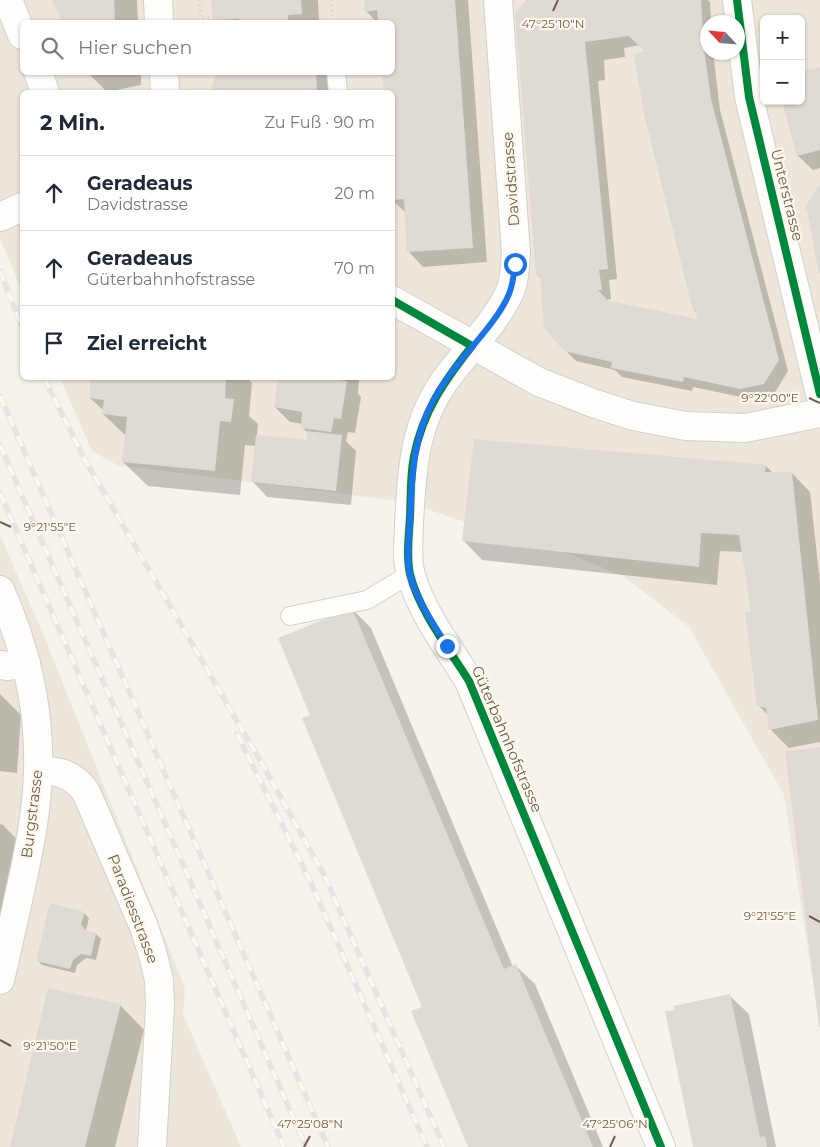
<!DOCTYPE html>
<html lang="de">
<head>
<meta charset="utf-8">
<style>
	:root { --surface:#fff; --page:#f6f6f7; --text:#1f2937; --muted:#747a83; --line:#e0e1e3 }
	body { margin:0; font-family:Montserrat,sans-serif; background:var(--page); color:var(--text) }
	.controls { position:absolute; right:15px; top:15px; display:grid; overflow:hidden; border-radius:8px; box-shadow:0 1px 4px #0004 }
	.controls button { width:45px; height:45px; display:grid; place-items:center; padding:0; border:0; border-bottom:1px solid var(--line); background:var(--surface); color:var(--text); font:25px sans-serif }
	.compass { position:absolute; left:700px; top:15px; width:45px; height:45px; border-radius:50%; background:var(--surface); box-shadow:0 1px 4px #0004; rotate:296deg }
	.stop { position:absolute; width:15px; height:15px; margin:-11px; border:4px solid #1a73e8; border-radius:50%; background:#fff }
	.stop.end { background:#1a73e8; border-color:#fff; box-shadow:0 1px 5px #0008 }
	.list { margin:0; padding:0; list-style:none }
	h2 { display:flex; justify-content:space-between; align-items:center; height:65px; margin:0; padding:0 20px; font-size:21px }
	h2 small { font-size:16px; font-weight:400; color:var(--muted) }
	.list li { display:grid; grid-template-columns:32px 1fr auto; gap:15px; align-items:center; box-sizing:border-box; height:75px; padding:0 20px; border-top:1px solid var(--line) }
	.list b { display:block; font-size:19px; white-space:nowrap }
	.list p { margin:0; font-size:16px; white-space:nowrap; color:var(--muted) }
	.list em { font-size:16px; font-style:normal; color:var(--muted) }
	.icon { flex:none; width:28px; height:28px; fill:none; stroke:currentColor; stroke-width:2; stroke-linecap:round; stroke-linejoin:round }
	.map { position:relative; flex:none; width:820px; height:1147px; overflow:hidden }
	.search { position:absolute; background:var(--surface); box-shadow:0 1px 4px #0004; left:20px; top:20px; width:375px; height:55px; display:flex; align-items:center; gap:12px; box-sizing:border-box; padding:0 18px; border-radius:8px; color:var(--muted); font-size:19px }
	.panel { position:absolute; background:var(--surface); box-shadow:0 1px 4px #0004; left:20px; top:90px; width:375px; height:290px; border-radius:8px }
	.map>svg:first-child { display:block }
	.residential { fill:#ede6da; fill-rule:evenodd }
	.shadow { fill:#0003; fill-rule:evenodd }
	.building { fill:#e0dad4; fill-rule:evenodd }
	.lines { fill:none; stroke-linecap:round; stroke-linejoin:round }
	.service-casing { stroke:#d4d0ca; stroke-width:20 }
	.minor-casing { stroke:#d4d0ca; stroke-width:30 }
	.secondary-casing { stroke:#d5d0ca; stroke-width:30 }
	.path { stroke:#d8d3cf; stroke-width:3; stroke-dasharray:1 4; stroke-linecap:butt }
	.service { stroke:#fefdfc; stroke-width:18 }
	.minor { stroke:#fefdfc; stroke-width:28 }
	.secondary { stroke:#fefdfc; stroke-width:28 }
	.rail-casing { stroke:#e5e3e4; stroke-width:5.5 }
	.rail { stroke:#fdf8ed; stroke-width:4; stroke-dasharray:11; stroke-linecap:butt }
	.cycleway-casing { stroke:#fdf8ed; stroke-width:11 }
	.cycleway { stroke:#00873e; stroke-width:8 }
	.route { stroke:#1a73e8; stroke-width:6 }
	.ticks { fill:none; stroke:#705e4f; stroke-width:2 }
	.labels { text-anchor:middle; stroke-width:4.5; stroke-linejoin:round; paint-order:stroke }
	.street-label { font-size:15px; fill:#705e4f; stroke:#fdf8ed }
	.ticks-label { font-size:12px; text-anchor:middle; fill:#705e4f; stroke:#fdf8ed; stroke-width:4.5; stroke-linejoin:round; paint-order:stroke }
</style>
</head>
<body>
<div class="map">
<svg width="820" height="1147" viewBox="0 0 820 1147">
	<rect width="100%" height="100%" fill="#f5f3ec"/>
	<!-- residential -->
	<g class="residential">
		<path d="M0,0H820V1027L784,795L689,627L623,576L547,545L499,534L407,502L117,465L92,451L60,378H392V92H22V291L0,238ZM764,19H801V101H764ZM22,22H392V72H22ZM708,22H738V52H708Z"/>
		<path d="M0,535L43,634L185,988L183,1014L241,1147H0Z"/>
	</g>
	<!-- shadow -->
	<g class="shadow">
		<path d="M53,0H137L138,22H63Z"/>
		<path d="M212,0H318L319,22H216L214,20Z"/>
		<path d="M365,0H468L487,262L423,267L409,252L406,213L392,200V92H385L383,72H392V22H377L366,11Z"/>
		<path d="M527,0H708L710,2L711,22H708V52H713L720,110L788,371L774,394L751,399L693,387L692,391L622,377L615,370L576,361L565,350L542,279L538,275ZM640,45L646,52L694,310L698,314V320L610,304L605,300L611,299L609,280L617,279L598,81L605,80L604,60L625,57L624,48Z"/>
		<path d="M820,68V168L813,170L798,156L801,101Z"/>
		<path d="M87,72H141V85L107,92Z"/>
		<path d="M218,72H329L340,92H211Z"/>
		<path d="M93,378H246L252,383L249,416L258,424L257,436L308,441V433L302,427L303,424L290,422L275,407L279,378H358L359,379L358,394L361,397L355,433L348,432L346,441L356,451L351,505L267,497L253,482L256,446L245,445L240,495L148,486L123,462L126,436L103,414L104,411L90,398Z"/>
		<path d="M766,466L773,473H792L810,492L820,582V742L789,748L770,729L768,715L759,706L753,612L743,552L720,551L717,585L482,560L464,541Z"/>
		<path d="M352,609L371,628L513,967L516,966L535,984L603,1147H469L423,1008L312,715Z"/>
		<path d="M0,694L21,715L17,773L0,771Z"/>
		<path d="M0,824L3,825L27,850L10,913L0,911Z"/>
		<path d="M84,913L89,918L86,930L87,932L96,934L101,939L96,960L86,958L77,965L75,973L42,965L37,960Z"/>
		<path d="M730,996L749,1014L776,1147H694Z"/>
		<path d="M120,1005L144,1030L115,1147H11Z"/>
	</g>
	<!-- building -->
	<g class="building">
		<path d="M52,0H114L115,22H62Z"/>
		<path d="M211,0H301L302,14L288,15V22H240L239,19L213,20Z"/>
		<path d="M364,0H455L473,248L407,252L404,199L392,200V92H384L382,72H392V22H378L377,10L365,12Z"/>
		<path d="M526,0H701L704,49L711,99L779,360L764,384L740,389L684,377L683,382L611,368L612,362L564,351L544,328L540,275H536L515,13ZM629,36L644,51L634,55L644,114L693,311L696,310L697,319L611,301L609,302L598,290H602L599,270L608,269L585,42Z"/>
		<path d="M820,67V150L797,156L782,101H801V72Z"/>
		<path d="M217,72H316L317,92H210Z"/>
		<path d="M820,184V274H819L806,205Z"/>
		<path d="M91,378H226L225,398L234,399L231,422L220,421L215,471L122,462L127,417L102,414L104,400L89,398Z"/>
		<path d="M278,378H343V381H347L341,419L334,418L331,432L301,428L302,412L274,407Z"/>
		<path d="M307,431L342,435L336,491L251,482L256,435L307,440Z"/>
		<path d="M474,439L766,465L765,472H792L818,720L769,730L766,708L757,706L745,612L751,611L739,535L701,533L699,567L462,541Z"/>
		<path d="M352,608L504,969L516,964L593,1147H468L411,1011L422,1007L302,718L310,715L278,638Z"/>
		<path d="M820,747V1027H819L785,751Z"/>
		<path d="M50,903L85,912L81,924L86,931L96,933L91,956L81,954L73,960L70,969L36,961Z"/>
		<path d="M48,988L121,1004L85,1147H10Z"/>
		<path d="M730,994L760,1137L765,1136L767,1147H693L665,1011L674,1010L673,1006Z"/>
	</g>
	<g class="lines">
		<defs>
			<g id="service">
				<path d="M336,72L338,92"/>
				<path d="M290,616L367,600L410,574"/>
			</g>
			<g id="minor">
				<path d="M158,0L159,22"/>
				<path d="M498,0L516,253C515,264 515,275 512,286C503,314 467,351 449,375C414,420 412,469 409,523C409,540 406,559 411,575C422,614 449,648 469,681L661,1147"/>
				<path d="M737,0L749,97L820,394"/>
				<path d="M164,72L165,92"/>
				<path d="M0,590C25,646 40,709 38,771C37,811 29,851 20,891C14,920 7,950 0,980"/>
				<path d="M0,665L8,666L26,663"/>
				<path d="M38,770C59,771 74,774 86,792L144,927L153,955L159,980L160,1007L152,1147"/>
			</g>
			<g id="secondary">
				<path d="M8,0L22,35"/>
				<path d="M38,72L45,92"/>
				<path d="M0,217L22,207"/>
				<path d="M392,300L539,382L593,403L633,416L686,426L745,428L820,413"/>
			</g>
		</defs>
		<!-- service casing -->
		<use href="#service" class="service-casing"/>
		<!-- minor casing -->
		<use href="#minor" class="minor-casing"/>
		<!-- secondary casing -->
		<use href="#secondary" class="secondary-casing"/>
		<!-- path -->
		<g class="path">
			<path d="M199,0L201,18L212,17"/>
			<path d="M331,0L333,22"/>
		</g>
		<!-- service -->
		<use href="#service" class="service"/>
		<!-- minor -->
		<use href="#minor" class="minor"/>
		<!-- secondary -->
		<use href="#secondary" class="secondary"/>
		<defs>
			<g id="rail">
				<path d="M0,271L22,327"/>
				<path d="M44,378L85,460L265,769L324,875L444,1147"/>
				<path d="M0,396L328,1147"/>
				<path d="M0,445L306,1147"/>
				<path d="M0,493L284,1147"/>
				<path d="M237,734L311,883L427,1147"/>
			</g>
		</defs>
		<!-- rail casing -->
		<use href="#rail" class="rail-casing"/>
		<!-- rail -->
		<use href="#rail" class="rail"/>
		<defs>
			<g id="cycleway">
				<path d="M737,0L749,97L820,394"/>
				<path d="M392,300L472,346C445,380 423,411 414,456C410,476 411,497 410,517C409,535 406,556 410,574C419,611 449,649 469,681L661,1147"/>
			</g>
		</defs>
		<!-- cycleway casing -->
		<use href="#cycleway" class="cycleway-casing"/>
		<!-- cycleway -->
		<use href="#cycleway" class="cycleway"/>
	</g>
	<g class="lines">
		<!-- route -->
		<path class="route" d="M447,646C433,623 417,601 410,575C406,558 409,539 410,521C412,467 414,422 448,377C466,352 498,321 509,294C513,284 514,275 515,264"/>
	</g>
	<!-- ticks -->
	<path class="ticks" d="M553,11L558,0M809,398L820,403M0,522L11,527M809,916L820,922M0,1040L11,1046M304,1147L310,1136M610,1147L615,1136"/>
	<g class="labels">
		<!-- street labels -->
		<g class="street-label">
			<text transform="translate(511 179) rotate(-94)" y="5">Davidstrasse</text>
			<text transform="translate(787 195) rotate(76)" y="5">Unterstrasse</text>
			<text transform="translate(507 739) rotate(67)" y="5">Güterbahnhofstrasse</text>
			<text transform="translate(32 814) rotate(-83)" y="5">Burgstrasse</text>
			<text transform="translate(133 909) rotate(69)" y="5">Paradiesstrasse</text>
		</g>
	</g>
	<g class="ticks-label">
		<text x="553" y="28">47°25'10"N</text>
		<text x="770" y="402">9°22'00"E</text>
		<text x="50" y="531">9°21'55"E</text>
		<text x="770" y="920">9°21'55"E</text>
		<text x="50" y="1050">9°21'50"E</text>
		<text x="310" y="1128">47°25'08"N</text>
		<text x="615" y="1128">47°25'06"N</text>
	</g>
</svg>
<div class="controls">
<button>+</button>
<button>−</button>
</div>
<svg class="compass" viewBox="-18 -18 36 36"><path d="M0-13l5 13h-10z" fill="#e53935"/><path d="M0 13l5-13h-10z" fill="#747a83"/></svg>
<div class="stop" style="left:515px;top:264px"></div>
<div class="stop end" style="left:447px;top:646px"></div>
<div class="search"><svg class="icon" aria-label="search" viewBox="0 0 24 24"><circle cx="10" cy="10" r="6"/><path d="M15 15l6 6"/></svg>Hier suchen</div>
<section class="panel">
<h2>2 Min.<small>Zu Fuß · 90 m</small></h2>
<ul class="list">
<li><svg class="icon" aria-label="ahead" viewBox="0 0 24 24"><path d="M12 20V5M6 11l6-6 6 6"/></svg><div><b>Geradeaus</b><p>Davidstrasse</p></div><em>20 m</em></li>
<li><svg class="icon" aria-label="ahead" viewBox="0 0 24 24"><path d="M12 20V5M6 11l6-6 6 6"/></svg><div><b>Geradeaus</b><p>Güterbahnhofstrasse</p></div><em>70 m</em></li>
<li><svg class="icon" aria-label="arrive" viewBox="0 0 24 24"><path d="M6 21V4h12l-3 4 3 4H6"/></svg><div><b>Ziel erreicht</b></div></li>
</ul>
</section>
</div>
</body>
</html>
